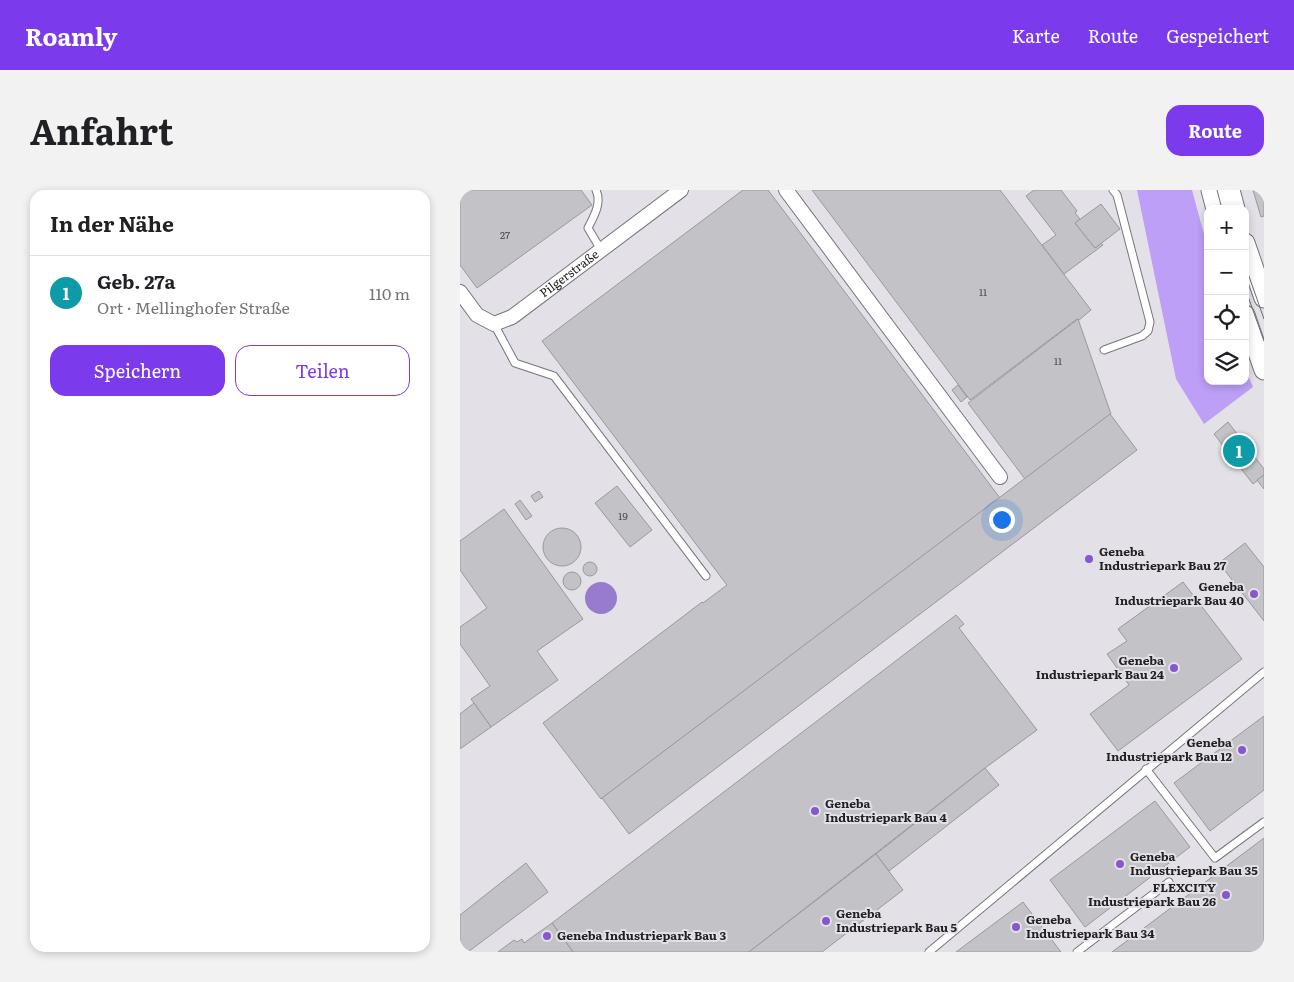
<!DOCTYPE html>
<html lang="de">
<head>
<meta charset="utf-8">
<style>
	:root { --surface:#fff; --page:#f2f2f2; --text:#202124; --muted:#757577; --line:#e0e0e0; --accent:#7c3aed }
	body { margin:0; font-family:Literata,serif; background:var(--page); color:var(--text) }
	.controls { position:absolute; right:15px; top:15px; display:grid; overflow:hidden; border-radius:10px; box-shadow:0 2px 8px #0003 }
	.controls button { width:45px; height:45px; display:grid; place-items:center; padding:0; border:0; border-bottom:1px solid var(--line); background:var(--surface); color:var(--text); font:25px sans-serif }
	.you { position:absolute; left:541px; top:329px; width:18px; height:18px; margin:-12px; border:4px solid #fff; border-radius:50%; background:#1a73e8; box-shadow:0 0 0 8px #1a73e833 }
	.badge { display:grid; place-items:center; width:32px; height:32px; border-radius:50%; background:var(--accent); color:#fff; font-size:16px; font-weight:700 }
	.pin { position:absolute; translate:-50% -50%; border:2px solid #fff; box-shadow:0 1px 5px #0006 }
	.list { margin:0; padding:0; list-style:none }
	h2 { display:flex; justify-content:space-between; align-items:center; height:65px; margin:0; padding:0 20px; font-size:21px }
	h2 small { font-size:16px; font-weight:400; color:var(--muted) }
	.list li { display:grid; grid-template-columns:32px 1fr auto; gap:15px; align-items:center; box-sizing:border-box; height:75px; padding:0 20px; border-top:1px solid var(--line) }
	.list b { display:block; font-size:19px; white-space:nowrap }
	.list p { margin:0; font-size:16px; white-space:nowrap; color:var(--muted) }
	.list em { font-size:16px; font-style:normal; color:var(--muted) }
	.actions { display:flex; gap:10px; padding:15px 20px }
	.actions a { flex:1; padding:11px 0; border:1px solid var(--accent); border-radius:15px; text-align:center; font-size:18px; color:var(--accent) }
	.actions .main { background:var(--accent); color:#fff }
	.icon { flex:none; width:28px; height:28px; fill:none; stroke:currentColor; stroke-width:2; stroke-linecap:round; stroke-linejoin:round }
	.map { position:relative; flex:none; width:804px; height:762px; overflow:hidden; border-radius:15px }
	header { display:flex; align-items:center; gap:30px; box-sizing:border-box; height:70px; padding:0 25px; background:var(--accent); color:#fff }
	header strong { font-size:24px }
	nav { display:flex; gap:28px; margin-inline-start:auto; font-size:18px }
	.intro { display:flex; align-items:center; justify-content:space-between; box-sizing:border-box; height:120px; padding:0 30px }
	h1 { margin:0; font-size:35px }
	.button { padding:12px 22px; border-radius:15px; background:var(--accent); color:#fff; font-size:18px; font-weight:700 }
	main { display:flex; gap:30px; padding:0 30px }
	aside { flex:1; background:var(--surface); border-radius:15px; box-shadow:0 2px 8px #0003 }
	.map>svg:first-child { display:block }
	.forest { fill:#bd9ff7 }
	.water { fill:#987bcf }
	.building { fill:#c3c2c7; stroke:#99989d }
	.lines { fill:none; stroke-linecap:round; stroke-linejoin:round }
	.lane-casing { stroke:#76757a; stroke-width:9 }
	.street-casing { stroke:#76757a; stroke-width:16 }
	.secondary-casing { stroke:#76757a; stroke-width:21 }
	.lane { stroke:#fff; stroke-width:7 }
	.street { stroke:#fff; stroke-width:14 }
	.secondary { stroke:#fff; stroke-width:19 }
	.tram { stroke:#6f6d71; stroke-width:1 }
	.poi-dot { fill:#8757d0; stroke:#e3e1e7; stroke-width:2 }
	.labels { text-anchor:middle; stroke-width:4; stroke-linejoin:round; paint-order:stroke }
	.number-label { font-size:10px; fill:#4a484b }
	.street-label { font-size:12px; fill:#212022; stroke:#e3e1e7 }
	.poi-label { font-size:12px; font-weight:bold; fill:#212022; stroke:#e3e1e7; text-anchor:start }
</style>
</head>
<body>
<header>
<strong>Roamly</strong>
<nav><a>Karte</a><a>Route</a><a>Gespeichert</a></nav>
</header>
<div class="intro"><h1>Anfahrt</h1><a class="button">Route</a></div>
<main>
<aside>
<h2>In der Nähe<small></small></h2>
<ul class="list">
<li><span class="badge" style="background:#0f9aa8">1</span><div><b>Geb. 27a</b><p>Ort · Mellinghofer Straße</p></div><em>110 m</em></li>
</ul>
<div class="actions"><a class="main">Speichern</a><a>Teilen</a></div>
</aside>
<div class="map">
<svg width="804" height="762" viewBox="0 0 804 762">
	<rect width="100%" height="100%" fill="#e3e1e7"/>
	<!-- forest -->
	<path class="forest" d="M677,0H732L748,59V191H785V178L793,197L744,234L716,189Z"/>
	<!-- water -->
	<circle class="water" cx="141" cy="408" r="16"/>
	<!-- building -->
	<g class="building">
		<path d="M0,0H121L132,15L17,98L0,75Z"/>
		<path d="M283,0H308L540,308L141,609L83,533L242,412L243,413L267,395L82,151Z"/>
		<path d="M352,0H540L631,120L619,130L617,129L510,210Z"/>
		<path d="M574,0H601L617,21L615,23L620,29L615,33L635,58L641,53L643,55L604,84L582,55L596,45L566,6Z"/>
		<path d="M793,0H804V26L801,27Z"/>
		<path d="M641,14L660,39L635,58L615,33Z"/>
		<path d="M618,129L651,224L565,289L508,213Z"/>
		<path d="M498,195L507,207L501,212L492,200Z"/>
		<path d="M650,224L677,260L169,644L142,608Z"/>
		<path d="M768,232L804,279V285L793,294L754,244Z"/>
		<path d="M804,285V299L797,290Z"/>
		<path d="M157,296L192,340L170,357L135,313Z"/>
		<path d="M79,301L83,307L75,312L71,306Z"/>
		<path d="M60,310L72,326L66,330L55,314Z"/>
		<path d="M44,319L123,429L77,461L98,490L31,537L11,509L30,496L0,454V437L27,418L0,380V351Z"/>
		<circle cx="102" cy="357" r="19"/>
		<path d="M785,353L804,377V431L759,373Z"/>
		<circle cx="130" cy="379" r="7"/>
		<circle cx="112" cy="391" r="9"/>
		<path d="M723,392L782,469L658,561L630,524L669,495L647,464L667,451L658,439Z"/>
		<path d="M496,425L504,434L499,438L577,540L525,578L289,762H113L92,733Z"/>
		<path d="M14,513L31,537L0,559V524Z"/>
		<path d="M804,526V600L750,641L714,593Z"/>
		<path d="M525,578L539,595L429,681L416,664Z"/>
		<path d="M695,611L730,657L625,737L590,690Z"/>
		<path d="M804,648V762H652Z"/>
		<path d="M416,664L443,700L362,762H289Z"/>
		<path d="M66,673L88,702L8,762H0V725Z"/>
		<path d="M563,712L601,762H496Z"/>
		<path d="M92,733L113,762H38L54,750L57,752L62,749L64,753Z"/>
	</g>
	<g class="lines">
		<defs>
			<g id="lane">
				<path d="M136,0C142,13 134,26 128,38L141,60"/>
				<path d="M34,134L55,173L94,186L246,386"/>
				<path d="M644,160L682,146L688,141L690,132L657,5L653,0"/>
				<path d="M686,579L755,668L804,632"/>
				<path d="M469,762L804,482"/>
				<path d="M617,762L709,692"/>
			</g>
			<g id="street">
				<path d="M326,0L540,287"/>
				<path id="s1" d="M0,102L17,125L34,134L52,127L221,0"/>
			</g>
			<g id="secondary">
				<path d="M751,0L756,19"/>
				<path d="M770,0L775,19"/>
				<path d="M785,53L804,108"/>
				<path d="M785,125L804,180"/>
			</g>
		</defs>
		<!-- lane casing -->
		<use href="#lane" class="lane-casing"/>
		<!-- street casing -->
		<use href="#street" class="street-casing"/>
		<!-- secondary casing -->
		<use href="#secondary" class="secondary-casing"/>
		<!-- lane -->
		<use href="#lane" class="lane"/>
		<!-- street -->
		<use href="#street" class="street"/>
		<!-- secondary -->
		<use href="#secondary" class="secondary"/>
		<!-- tram -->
		<g class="tram">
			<path d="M757,0L762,19"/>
			<path d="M785,75L804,129"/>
			<path d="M785,98L804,151"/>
		</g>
	</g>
	<!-- markers -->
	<g class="poi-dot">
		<circle cx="629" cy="369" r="5"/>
		<circle cx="794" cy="404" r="5"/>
		<circle cx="714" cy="478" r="5"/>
		<circle cx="782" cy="560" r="5"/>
		<circle cx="355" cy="621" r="5"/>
		<circle cx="660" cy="674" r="5"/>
		<circle cx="766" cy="705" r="5"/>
		<circle cx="366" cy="731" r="5"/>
		<circle cx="556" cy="737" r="5"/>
		<circle cx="87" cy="746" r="5"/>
	</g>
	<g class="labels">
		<!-- number labels -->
		<g class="number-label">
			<text x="45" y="49">27</text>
			<text x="523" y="106">11</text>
			<text x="598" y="175">11</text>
			<text x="163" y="330">19</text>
		</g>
		<!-- street labels -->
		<g class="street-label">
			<text dy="4" stroke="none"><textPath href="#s1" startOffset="139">Pilgerstraße</textPath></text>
		</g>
		<!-- poi labels -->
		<g class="poi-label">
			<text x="639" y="366">Geneba<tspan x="639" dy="14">Industriepark Bau 27</tspan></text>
			<text x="784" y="401" text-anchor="end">Geneba<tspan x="784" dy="14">Industriepark Bau 40</tspan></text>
			<text x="704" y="475" text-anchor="end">Geneba<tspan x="704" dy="14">Industriepark Bau 24</tspan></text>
			<text x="772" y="557" text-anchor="end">Geneba<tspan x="772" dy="14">Industriepark Bau 12</tspan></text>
			<text x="365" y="618">Geneba<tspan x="365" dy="14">Industriepark Bau 4</tspan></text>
			<text x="670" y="671">Geneba<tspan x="670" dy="14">Industriepark Bau 35</tspan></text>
			<text x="756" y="702" text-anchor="end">FLEXCITY<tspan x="756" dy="14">Industriepark Bau 26</tspan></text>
			<text x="376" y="728">Geneba<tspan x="376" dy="14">Industriepark Bau 5</tspan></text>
			<text x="566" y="734">Geneba<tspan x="566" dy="14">Industriepark Bau 34</tspan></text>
			<text x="97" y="750">Geneba Industriepark Bau 3</text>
		</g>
	</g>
</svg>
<div class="controls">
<button>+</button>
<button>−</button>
<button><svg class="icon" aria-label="locate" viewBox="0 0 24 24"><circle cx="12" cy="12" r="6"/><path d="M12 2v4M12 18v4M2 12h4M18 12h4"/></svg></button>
<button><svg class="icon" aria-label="layers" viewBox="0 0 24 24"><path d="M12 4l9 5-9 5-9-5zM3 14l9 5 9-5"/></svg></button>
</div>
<div class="you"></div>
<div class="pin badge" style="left:779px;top:261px;background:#0f9aa8">1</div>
</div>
</main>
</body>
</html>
